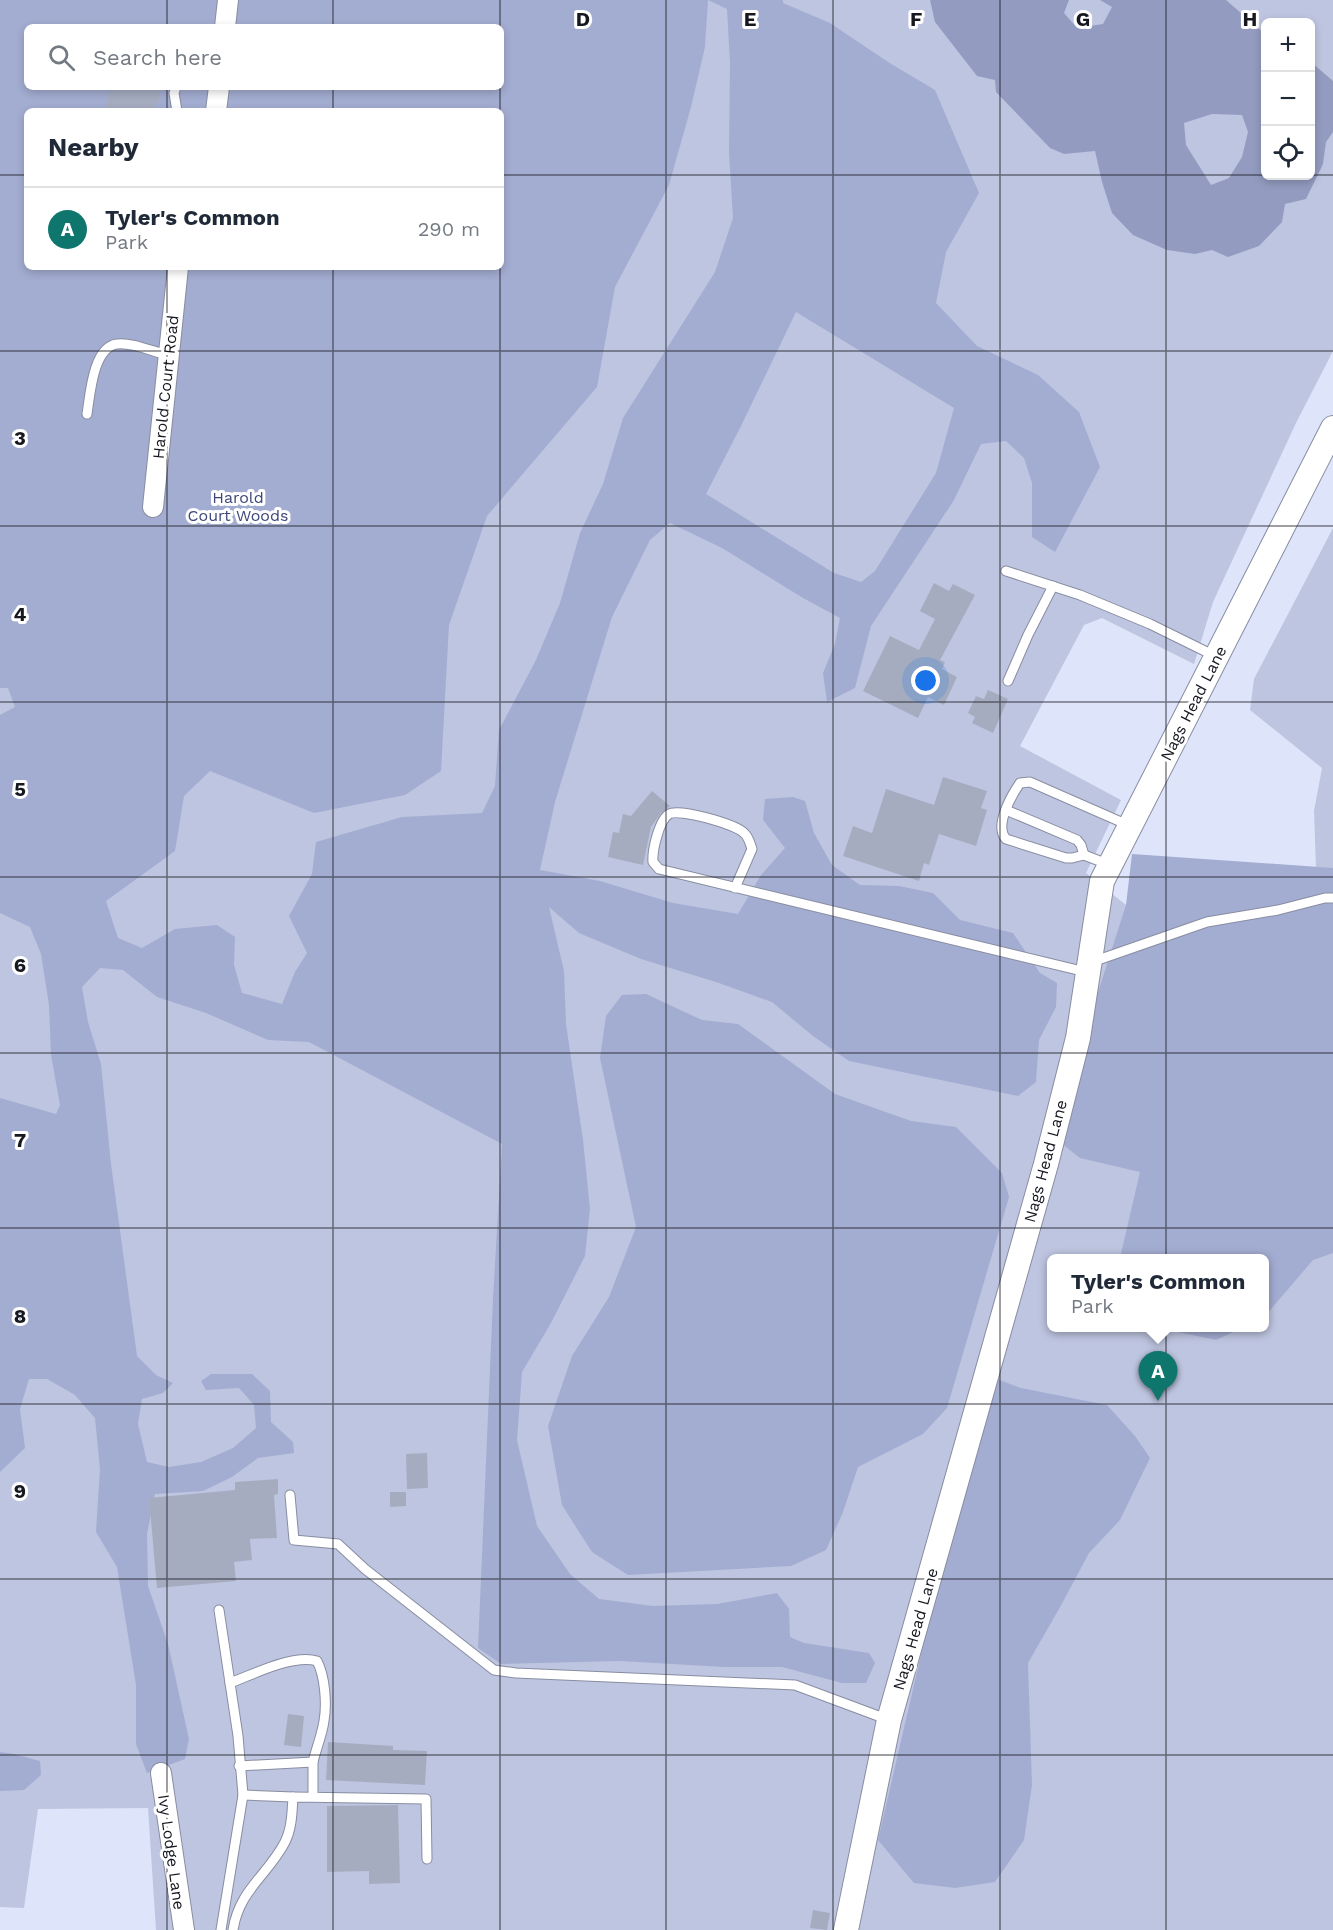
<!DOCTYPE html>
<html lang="en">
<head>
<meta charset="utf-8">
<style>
	:root { --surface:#fff; --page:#f2f2f3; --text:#1f2937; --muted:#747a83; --line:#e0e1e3; --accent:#0f766e }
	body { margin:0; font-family:"Work Sans",sans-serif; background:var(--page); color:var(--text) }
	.controls { position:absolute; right:18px; top:18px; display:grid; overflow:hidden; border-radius:9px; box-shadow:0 3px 9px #0003 }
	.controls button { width:54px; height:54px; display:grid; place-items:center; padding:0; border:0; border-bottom:2px solid var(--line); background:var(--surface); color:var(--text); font:30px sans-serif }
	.you { position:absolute; left:926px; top:681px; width:21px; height:21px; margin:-15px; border:4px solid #fff; border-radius:50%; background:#1a73e8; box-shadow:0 0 0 9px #1a73e833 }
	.badge { display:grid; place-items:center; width:39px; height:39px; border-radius:50%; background:var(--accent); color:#fff; font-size:20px; font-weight:700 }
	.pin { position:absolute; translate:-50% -50px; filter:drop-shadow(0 2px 3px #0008) }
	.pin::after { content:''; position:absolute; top:32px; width:21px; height:18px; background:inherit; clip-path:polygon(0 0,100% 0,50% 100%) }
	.popup { position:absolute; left:1047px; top:1254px; width:222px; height:78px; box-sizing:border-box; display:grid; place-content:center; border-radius:9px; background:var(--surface); filter:drop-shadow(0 2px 4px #0005); font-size:20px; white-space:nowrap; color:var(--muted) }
	.popup b { font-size:22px; color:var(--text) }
	.popup::after { content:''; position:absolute; left:50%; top:100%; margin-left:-12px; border:12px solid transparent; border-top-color:var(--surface) }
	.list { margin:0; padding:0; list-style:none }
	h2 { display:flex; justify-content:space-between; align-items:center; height:78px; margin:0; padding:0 24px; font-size:26px }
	h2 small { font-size:20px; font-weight:400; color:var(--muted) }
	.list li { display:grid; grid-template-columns:39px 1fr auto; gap:18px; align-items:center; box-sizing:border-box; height:84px; padding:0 24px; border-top:2px solid var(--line) }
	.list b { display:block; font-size:22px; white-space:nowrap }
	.list p { margin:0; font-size:20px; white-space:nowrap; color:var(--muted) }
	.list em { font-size:20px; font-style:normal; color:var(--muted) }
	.icon { flex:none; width:33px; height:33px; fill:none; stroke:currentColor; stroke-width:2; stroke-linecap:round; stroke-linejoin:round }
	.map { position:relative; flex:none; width:1333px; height:1930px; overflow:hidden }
	.search { position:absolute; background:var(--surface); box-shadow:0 3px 9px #0003; left:24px; top:24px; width:480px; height:66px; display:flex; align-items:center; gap:15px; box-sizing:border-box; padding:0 21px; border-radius:9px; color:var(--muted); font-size:22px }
	.panel { position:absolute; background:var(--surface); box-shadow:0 3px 9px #0003; left:24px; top:108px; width:480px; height:162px; border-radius:9px }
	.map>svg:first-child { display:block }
	.green { fill:#bec5e0; fill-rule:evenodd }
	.forest { fill:#a3add1; fill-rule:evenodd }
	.water { fill:#939cc0; fill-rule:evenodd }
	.building { fill:#a6acc0 }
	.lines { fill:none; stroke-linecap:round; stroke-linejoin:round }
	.service-casing { stroke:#888da1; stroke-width:11 }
	.minor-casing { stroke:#888da1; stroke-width:22 }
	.tertiary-casing { stroke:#888da1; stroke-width:26 }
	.service { stroke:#fff; stroke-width:9 }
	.minor { stroke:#fff; stroke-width:20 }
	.tertiary { stroke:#fff; stroke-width:24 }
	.grid { fill:none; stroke:#16181f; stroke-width:1.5; stroke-opacity:0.55 }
	.labels { text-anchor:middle; stroke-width:6; stroke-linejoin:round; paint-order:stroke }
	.street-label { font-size:16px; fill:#16181f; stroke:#fff }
	.park-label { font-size:16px; fill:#3c4678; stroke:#fff }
	.grid-label { font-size:20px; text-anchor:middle; font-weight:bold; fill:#16181f; stroke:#fff; stroke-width:6; stroke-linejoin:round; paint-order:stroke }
</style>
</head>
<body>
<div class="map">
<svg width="1333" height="1930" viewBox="0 0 1333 1930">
	<rect width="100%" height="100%" fill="#dee4fa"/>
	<!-- green -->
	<g class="green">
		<path d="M0,0H1333V351L1296,423L1213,602L1194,664L1102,618L1084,625L1020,746L1121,800L1086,873L1126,905L1333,914V1930H156L148,1808L38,1809L24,1908L0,1907ZM1266,22H1310V176H1266ZM27,27H501V87H27ZM27,111H501V267H27ZM1052,1258H1264V1328H1052Z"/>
		<path d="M1333,528V868H1316L1314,811L1322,768L1250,710L1254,679Z"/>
	</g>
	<!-- forest -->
	<g class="forest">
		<path d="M0,0H708L705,47L691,107L669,185L615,287L597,387L487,516L449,625L441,771L405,795L314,813L210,771L184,796L175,851L106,901L118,938L142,948L175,929L217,925L235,937L234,965L242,993L282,1004L295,972L307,953L289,916L312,874L316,842L402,817L482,813L495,786L499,730L536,660L560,603L580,533L603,484L623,418L715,272L733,218L729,152L730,62L727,9L708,0H783V3L830,23L888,62L935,90L979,193L946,252L936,303L977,346L1038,375L1079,412L1100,467L1055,552L1032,537V483L1024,458L1006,441L981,444L954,500L871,626L855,688L827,702L823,673L835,644L840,618L803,598L722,548L670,523L650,540L612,617L555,802L540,870L600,881L673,903L738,914L761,875L785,848L763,820L765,799L793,797L805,801L814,833L832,865L860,885L899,886L933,893L960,920L1013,933L1040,973L1057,983L1056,1007L1039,1040L1036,1082L1018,1096L849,1061L813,1036L772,1002L719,983L641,959L579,933L549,907L564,971L566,1024L583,1140L590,1209L585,1256L551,1323L522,1372L517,1440L537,1526L570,1574L599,1599L653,1606L717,1604L777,1593L789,1609L790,1637L804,1643L869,1653L875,1663L866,1683H842L782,1667H724L620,1661L501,1664L478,1648L493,1299L502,1144L309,1042L268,1040L206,1013L157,997L123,970L100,968L82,987L88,1022L101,1064L111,1164L137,1356L156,1375L173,1383L163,1393L142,1399L138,1424L147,1462L169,1467L201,1462L233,1448L256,1428L254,1405L239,1388L206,1390L201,1381L211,1374H252L270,1391L271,1422L293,1442L294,1453L258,1458L232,1477L203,1491L155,1494L147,1534L148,1586L168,1644L189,1739L185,1759L147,1773L136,1744V1685L117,1567L96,1532L100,1469L95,1418L75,1395L47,1379H29L20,1409L25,1448L0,1472V1098L56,1114L60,1105L51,1055L49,1005L41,954L30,927L0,913V715L15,707L8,688H0ZM27,27H501V87H27ZM27,111H501V267H27ZM796,312L954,408L936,473L875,571L861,582L834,573L706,494L741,426Z"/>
		<path d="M1132,854L1333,868V1253L1313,1260L1265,1316L1264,1258H1120L1140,1172L1080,1158L1052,1136L1126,905Z"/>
		<path d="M646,994L702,1020L738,1024L835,1094L911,1121L956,1127L1002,1173L1009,1197L947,1408L923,1434L858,1467L843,1512L826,1550L791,1566L628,1575L592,1552L562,1505L548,1426L572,1356L609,1297L636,1227L600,1058L606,1016L622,995Z"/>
		<path d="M1159,1328H1242L1216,1340Z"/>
		<path d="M986,1375L1021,1388L1107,1405L1135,1436L1150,1458L1120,1520L1089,1553L1059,1609L1028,1663L1032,1785L1024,1840L995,1882L955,1888L914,1883L878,1840Z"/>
		<path d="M0,1752L14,1754L40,1761L41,1775L24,1790L0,1791Z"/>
	</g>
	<!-- water -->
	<path class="water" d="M930,0H1069L1064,13L1077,28L1103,24L1112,7L1100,0H1226L1265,34L1266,176H1310L1311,62L1333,81V132L1326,142L1323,164L1306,199L1285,204L1282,222L1259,246L1228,257L1212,250L1195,254L1167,250L1133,235L1112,213L1102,182L1095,151L1064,154L1050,148L996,92L995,80L977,76L935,22ZM1212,114L1242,115L1248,132L1242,157L1229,178L1211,185L1186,145L1184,123Z"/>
	<!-- building -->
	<g class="building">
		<path d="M121,87H161L158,104L155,103L153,111H105L110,88L121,90Z"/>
		<path d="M934,583L949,591L953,584L975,595L940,660L945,662L942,669L957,677L944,705L928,697L918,718L863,691L890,636L919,650L935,619L920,611Z"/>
		<path d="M988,690L1008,699L993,733L972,723L975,717L968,713L976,696L984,699Z"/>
		<path d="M943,777L987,791L981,808L987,810L976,846L939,834L929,865L924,863L919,881L843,856L853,826L872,833L886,789L934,805Z"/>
		<path d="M652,791L670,806L661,813L651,827L643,865L608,857L613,832L619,833L623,814L631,816Z"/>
		<path d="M427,1453L428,1488L407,1489L406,1454Z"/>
		<path d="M278,1479V1494L274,1495L277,1538L250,1539L252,1560L234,1562L236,1581L157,1588L149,1498L235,1490V1482Z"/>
		<path d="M390,1492H406V1506L390,1507Z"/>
		<path d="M288,1714L304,1716L301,1747L284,1745Z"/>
		<path d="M328,1742L393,1746V1750L427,1751L425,1785L326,1780Z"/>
		<path d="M398,1805L400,1883L369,1884V1871L327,1872V1806Z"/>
		<path d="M813,1910L830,1913L827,1930L810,1928Z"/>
	</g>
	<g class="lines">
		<defs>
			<g id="service">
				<path d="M176,87L174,93L177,111"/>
				<path d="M87,414C90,395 93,347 117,344C133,342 153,352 168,355"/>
				<path d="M1006,571L1080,595L1150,624L1215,656"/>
				<path d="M1008,681L1028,635L1053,586"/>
				<path d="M1006,810L1077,840L1081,845L1084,855"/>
				<path d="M1110,865L1084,855L1072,858H1066L1006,839C994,826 1011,796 1020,783L1030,782L1128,825"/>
				<path d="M735,888L752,849C750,844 749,837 744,833C735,824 679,808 669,814C659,820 652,851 653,862L659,869L1086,972"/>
				<path d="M1092,962L1207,922L1278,910L1325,898H1333"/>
				<path d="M290,1495L294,1540L338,1544L365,1569L494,1670L516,1673L795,1685L889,1720"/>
				<path d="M219,1610L238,1736L243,1795L221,1930"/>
				<path d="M230,1683C254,1674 293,1654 317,1661C325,1676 327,1704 324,1721C322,1735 316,1749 313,1762L239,1766"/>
				<path d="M313,1762V1796"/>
				<path d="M243,1795L293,1797"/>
				<path d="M233,1930C239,1890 268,1875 285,1842C292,1828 292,1812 293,1797L426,1799L427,1859"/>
			</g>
			<g id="minor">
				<path d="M225,27L228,0"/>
				<path d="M216,111L219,87"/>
				<path d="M153,507L178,267"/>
				<path d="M161,1773L184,1930"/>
			</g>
			<path id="tertiary" d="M846,1930L889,1720L1046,1164L1078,1038L1102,881L1333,428"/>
		</defs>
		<!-- service casing -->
		<use href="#service" class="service-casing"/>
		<!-- minor casing -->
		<use href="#minor" class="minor-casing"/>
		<!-- tertiary casing -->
		<use href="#tertiary" class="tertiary-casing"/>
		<!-- service -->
		<use href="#service" class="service"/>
		<!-- minor -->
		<use href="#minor" class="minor"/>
		<!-- tertiary -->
		<use href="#tertiary" class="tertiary"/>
	</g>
	<!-- grid -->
	<path class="grid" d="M167,0V27M333,0V27M500,0V27M666,0V1930M833,0V1930M1000,0V1930M1166,0V1930M167,87V111M333,87V111M500,87V111M0,175H27M501,175H1266M1310,175H1333M167,267V1930M333,267V1930M500,267V1930M0,351H1333M0,526H1333M0,702H1333M0,877H1333M0,1053H1333M0,1228H1333M0,1404H1333M0,1579H1333M0,1755H1333"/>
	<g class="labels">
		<!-- street labels -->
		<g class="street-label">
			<text transform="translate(165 387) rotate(-84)" y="6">Harold Court Road</text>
			<text transform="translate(1193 703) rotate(-63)" y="6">Nags Head Lane</text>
			<text transform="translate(1045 1161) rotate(-75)" y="6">Nags Head Lane</text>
			<text transform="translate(915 1629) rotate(-74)" y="6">Nags Head Lane</text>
			<text transform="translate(172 1852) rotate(82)" y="6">Ivy Lodge Lane</text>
		</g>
		<!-- park labels -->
		<g class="park-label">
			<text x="238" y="503">Harold<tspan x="238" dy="18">Court Woods</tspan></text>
		</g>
	</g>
	<g class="grid-label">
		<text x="583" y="26">D</text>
		<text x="750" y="26">E</text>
		<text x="916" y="26">F</text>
		<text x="1083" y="26">G</text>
		<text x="1250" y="26">H</text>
		<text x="20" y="445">3</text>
		<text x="20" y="621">4</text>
		<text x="20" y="796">5</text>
		<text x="20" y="972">6</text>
		<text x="20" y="1147">7</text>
		<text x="20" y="1323">8</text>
		<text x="20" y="1498">9</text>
	</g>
</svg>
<div class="controls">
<button>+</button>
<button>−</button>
<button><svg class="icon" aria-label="locate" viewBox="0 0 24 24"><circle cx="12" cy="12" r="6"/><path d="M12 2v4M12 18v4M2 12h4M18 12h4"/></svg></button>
</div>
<div class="you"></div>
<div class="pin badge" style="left:1158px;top:1401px">A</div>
<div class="popup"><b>Tyler's Common</b>Park</div>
<div class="search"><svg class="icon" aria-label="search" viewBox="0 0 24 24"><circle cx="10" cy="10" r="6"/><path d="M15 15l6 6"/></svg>Search here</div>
<section class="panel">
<h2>Nearby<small></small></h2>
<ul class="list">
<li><span class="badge">A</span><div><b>Tyler's Common</b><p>Park</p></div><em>290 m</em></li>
</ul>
</section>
</div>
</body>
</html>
